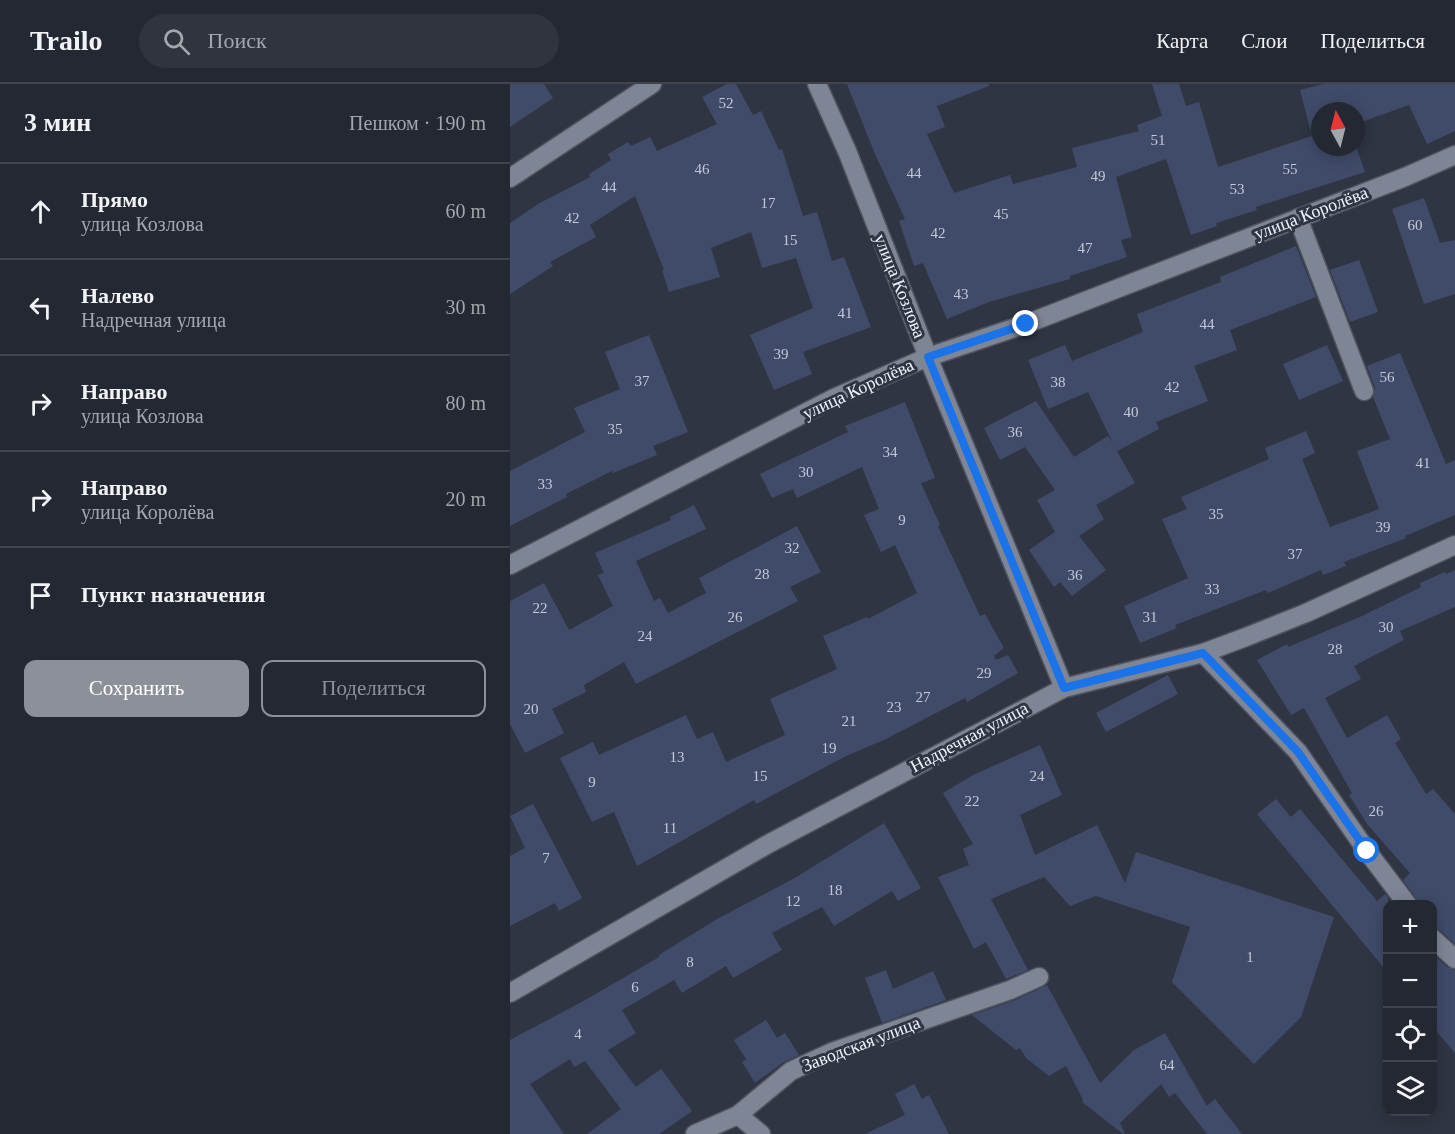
<!DOCTYPE html>
<html lang="ru">
<head>
<meta charset="utf-8">
<style>
	:root { --surface:#242832; --page:#30343e; --text:#f1f3f6; --muted:#a3a6ac; --line:#41444d; --accent:#8c9099 }
	body { margin:0; font-family:Georgia,serif; background:var(--page); color:var(--text) }
	.controls { position:absolute; right:18px; bottom:18px; display:grid; overflow:hidden; border-radius:12px; box-shadow:0 3px 15px #0003 }
	.controls button { width:54px; height:54px; display:grid; place-items:center; padding:0; border:0; border-bottom:2px solid var(--line); background:var(--surface); color:var(--text); font:30px sans-serif }
	.compass { position:absolute; left:801px; top:18px; width:54px; height:54px; border-radius:50%; background:var(--surface); box-shadow:0 3px 15px #0003; rotate:353deg }
	.stop { position:absolute; width:18px; height:18px; margin:-14px; border:4px solid #1a73e8; border-radius:50%; background:#fff }
	.stop.end { background:#1a73e8; border-color:#fff; box-shadow:0 2px 6px #0008 }
	.list { margin:0; padding:0; list-style:none }
	h2 { display:flex; justify-content:space-between; align-items:center; height:78px; margin:0; padding:0 24px; font-size:26px }
	h2 small { font-size:20px; font-weight:400; color:var(--muted) }
	.list li { display:grid; grid-template-columns:39px 1fr auto; gap:18px; align-items:center; box-sizing:border-box; height:96px; padding:0 24px; border-top:2px solid var(--line) }
	.list b { display:block; font-size:22px; white-space:nowrap }
	.list p { margin:0; font-size:20px; white-space:nowrap; color:var(--muted) }
	.list em { font-size:20px; font-style:normal; color:var(--muted) }
	.actions { display:flex; gap:12px; padding:18px 24px }
	.actions a { flex:1; padding:14px 0; border:2px solid var(--accent); border-radius:12px; text-align:center; font-size:21px; color:var(--accent) }
	.actions .main { background:var(--accent); color:#fff }
	.icon { flex:none; width:33px; height:33px; fill:none; stroke:currentColor; stroke-width:2; stroke-linecap:round; stroke-linejoin:round }
	.map { position:relative; flex:none; width:945px; height:1050px; overflow:hidden }
	header { display:flex; align-items:center; gap:36px; box-sizing:border-box; height:84px; padding:0 30px; background:var(--surface); border-bottom:2px solid var(--line) }
	header strong { font-size:28px }
	nav { display:flex; gap:33px; margin-inline-start:auto; font-size:21px }
	.search { width:420px; height:54px; background:var(--page); display:flex; align-items:center; gap:15px; box-sizing:border-box; padding:0 21px; border-radius:33px; color:var(--muted); font-size:22px }
	main { display:flex }
	aside { flex:1; background:var(--surface) }
	.map>svg:first-child { display:block }
	.building { fill:#404b6a }
	.lines { fill:none; stroke-linecap:round; stroke-linejoin:round }
	.minor-casing { stroke:#505460; stroke-width:21 }
	.minor { stroke:#7e8595; stroke-width:18 }
	.route { stroke:#1a73e8; stroke-width:8 }
	.labels { text-anchor:middle; stroke-width:6; stroke-linejoin:round; paint-order:stroke }
	.number-label { font-size:15px; fill:#c2c8d7 }
	.street-label { font-size:18px; fill:#eef2fb; stroke:#303543 }
</style>
</head>
<body>
<header>
<strong>Trailo</strong>
<div class="search"><svg class="icon" aria-label="search" viewBox="0 0 24 24"><circle cx="10" cy="10" r="6"/><path d="M15 15l6 6"/></svg>Поиск</div>
<nav><a>Карта</a><a>Слои</a><a>Поделиться</a></nav>
</header>
<main>
<aside>
<h2>3 мин<small>Пешком · 190 m</small></h2>
<ul class="list">
<li><svg class="icon" aria-label="ahead" viewBox="0 0 24 24"><path d="M12 20V5M6 11l6-6 6 6"/></svg><div><b>Прямо</b><p>улица Козлова</p></div><em>60 m</em></li>
<li><svg class="icon" aria-label="left" viewBox="0 0 24 24"><path d="M17 20v-9H6M10 6l-5 5 5 5"/></svg><div><b>Налево</b><p>Надречная улица</p></div><em>30 m</em></li>
<li><svg class="icon" aria-label="right" viewBox="0 0 24 24"><path d="M7 20v-9h11M14 6l5 5-5 5"/></svg><div><b>Направо</b><p>улица Козлова</p></div><em>80 m</em></li>
<li><svg class="icon" aria-label="right" viewBox="0 0 24 24"><path d="M7 20v-9h11M14 6l5 5-5 5"/></svg><div><b>Направо</b><p>улица Королёва</p></div><em>20 m</em></li>
<li><svg class="icon" aria-label="arrive" viewBox="0 0 24 24"><path d="M6 21V4h12l-3 4 3 4H6"/></svg><div><b>Пункт назначения</b></div></li>
</ul>
<div class="actions"><a class="main">Сохранить</a><a>Поделиться</a></div>
</aside>
<div class="map">
<svg width="945" height="1050" viewBox="0 0 945 1050">
	<rect width="100%" height="100%" fill="#303543"/>
	<!-- building -->
	<g class="building">
		<path d="M0,0H34L43,14L0,43Z"/>
		<path d="M217,0H226L243,31L251,27L269,66L272,65L293,132L307,128L322,177L334,173L361,243L293,268L302,290L264,306L240,251L303,224L286,174L252,184L241,148L201,164L210,193L159,208L152,186H154L125,112L80,141L86,153L40,178L43,182L0,210V139L28,120L80,93L79,90L101,76L98,70L118,58L121,62L140,53L147,67L207,40L192,13Z"/>
		<path d="M337,0H479V2L427,22L435,43L417,50L444,109L500,91L503,100L567,83L562,64L629,47L627,41L652,32L642,0H669L676,22L689,18L708,83L802,52L790,6L813,0H945V47L917,60L899,21L846,40V27H810V63H846L855,88L746,123L747,126L706,139L707,142L681,151L656,75L606,93L622,153L611,156L617,173L560,192V195L479,218L437,235L413,179L404,182L389,137L395,135L365,70Z"/>
		<path d="M914,114L930,159L945,156V210L914,220L882,125Z"/>
		<path d="M786,162L806,213L720,246L727,266L684,282L698,317L646,338L649,345L607,367L625,399L586,421L594,435L569,452L596,486L562,512L550,498L544,503L519,466L545,448L527,416L545,406L515,363L490,376L474,344L526,317L564,373L598,352L603,359L578,308L538,325L518,276L555,261L562,277L633,248L627,230L711,198L710,193Z"/>
		<path d="M849,176L868,228L840,238L820,186Z"/>
		<path d="M139,251L178,348L143,362L147,371L103,389L102,387L56,410L57,413L0,442V387L75,348L64,324L110,305L95,268Z"/>
		<path d="M817,261L833,297L789,316L773,280Z"/>
		<path d="M890,269L936,380L945,376V431L895,452L896,454L834,478L836,482L813,491L811,486L758,509L756,506L665,541L667,544L630,559L614,522L678,494L652,435L677,425L671,413L759,375L755,364L796,347L805,369L792,375L820,443L869,425L847,367L880,355L863,313L865,304L857,282Z"/>
		<path d="M395,318L425,394L411,399L430,441L428,442L470,532L475,530L494,564L484,572L486,576L498,571L508,589L457,618L455,614L376,655L336,672L246,720L244,716L127,782L104,728L82,738L50,674L83,658L89,671L176,631L187,655L203,648L216,678L275,651L260,615L327,585L313,552L357,533L358,535L407,509L385,461L371,468L354,431L369,425L352,383L287,414L283,405L262,414L250,390L338,348L335,342Z"/>
		<path d="M184,421L196,445L126,477L144,517L150,514L158,529L196,509L189,494L287,442L311,488L280,503L288,517L126,600L114,578L74,601L76,608L42,625L54,649L15,669L0,640V517L34,499L59,546L103,522L88,491L94,489L85,469L161,436L160,433Z"/>
		<path d="M945,486V523L890,547L894,556L844,582L851,595L815,614L837,654L877,631L891,655L885,659L916,710L923,705L945,730V860L930,846L922,843V820H910L893,796L900,789L857,740L839,711L842,709L794,624L781,631L747,576L777,560L778,563L852,532L911,503L910,499L935,488L936,490Z"/>
		<path d="M658,591L668,610L596,648L586,629Z"/>
		<path d="M530,661L552,711L510,731L525,771L587,741L615,799L626,768L824,833L791,933L744,980L662,898L680,843L586,812L560,822L534,793L481,815L518,886L496,895L476,858L464,865L428,793L459,781L453,765L463,760L433,709L463,691Z"/>
		<path d="M766,715L781,733L790,725L867,817L875,810L878,813V889L747,730Z"/>
		<path d="M23,720L72,814L49,827L45,819L0,842V772L15,764L0,732Z"/>
		<path d="M374,739L411,804L388,817L382,807L324,842L312,823L262,849L272,866L223,894L216,882L172,909L164,896L112,926L126,949L98,966L126,1003L151,985L182,1027L149,1050H77L111,1025L75,977L64,983L60,975L20,1000L54,1050H0V956L77,915L149,873V871L207,835L283,795Z"/>
		<path d="M922,870L937,883L945,886V969L922,942Z"/>
		<path d="M376,886L383,905L423,887L436,916L372,939L355,894Z"/>
		<path d="M537,901L590,999L624,966L655,949L697,1022L705,1015L732,1050H697L665,1009L659,1013L651,1000L610,1039L615,1050H613L572,1018L573,1016L556,982L539,992L516,974L510,964L506,966L462,931L505,916Z"/>
		<path d="M256,936L267,954L275,949L289,971L274,978L245,999L232,978L236,975L224,956Z"/>
		<path d="M404,1000L412,1015L419,1011L439,1050H355L395,1031L385,1010Z"/>
	</g>
	<g class="lines">
		<defs>
			<g id="minor">
				<path d="M307,0L337,67L418,273L554,604"/>
				<path d="M0,94L142,0"/>
				<path d="M788,134L854,307"/>
				<path d="M0,481L324,314L418,273L516,240L895,93L945,71"/>
				<path d="M693,569L788,668L857,767L897,820"/>
				<path d="M922,854L945,875"/>
				<path d="M0,909L260,759L554,604L693,569L736,553L796,529L945,461"/>
				<path d="M228,1031L251,1050"/>
				<path d="M185,1050L228,1031L281,987L322,968L500,906L529,893"/>
			</g>
		</defs>
		<!-- minor casing -->
		<use href="#minor" class="minor-casing"/>
		<!-- minor -->
		<use href="#minor" class="minor"/>
	</g>
	<g class="lines">
		<!-- route -->
		<path class="route" d="M516,240L418,273L554,604L693,569L788,668L857,767"/>
	</g>
	<g class="labels">
		<!-- number labels -->
		<g class="number-label">
			<text x="216" y="24">52</text>
			<text x="648" y="61">51</text>
			<text x="192" y="90">46</text>
			<text x="780" y="90">55</text>
			<text x="404" y="94">44</text>
			<text x="588" y="97">49</text>
			<text x="99" y="108">44</text>
			<text x="727" y="110">53</text>
			<text x="258" y="124">17</text>
			<text x="491" y="135">45</text>
			<text x="62" y="139">42</text>
			<text x="905" y="146">60</text>
			<text x="428" y="154">42</text>
			<text x="280" y="161">15</text>
			<text x="575" y="169">47</text>
			<text x="451" y="215">43</text>
			<text x="335" y="234">41</text>
			<text x="697" y="245">44</text>
			<text x="271" y="275">39</text>
			<text x="877" y="298">56</text>
			<text x="132" y="302">37</text>
			<text x="548" y="303">38</text>
			<text x="662" y="308">42</text>
			<text x="621" y="333">40</text>
			<text x="105" y="350">35</text>
			<text x="505" y="353">36</text>
			<text x="380" y="373">34</text>
			<text x="913" y="384">41</text>
			<text x="296" y="393">30</text>
			<text x="35" y="405">33</text>
			<text x="706" y="435">35</text>
			<text x="392" y="441">9</text>
			<text x="873" y="448">39</text>
			<text x="282" y="469">32</text>
			<text x="785" y="475">37</text>
			<text x="252" y="495">28</text>
			<text x="565" y="496">36</text>
			<text x="702" y="510">33</text>
			<text x="30" y="529">22</text>
			<text x="225" y="538">26</text>
			<text x="640" y="538">31</text>
			<text x="876" y="548">30</text>
			<text x="135" y="557">24</text>
			<text x="825" y="570">28</text>
			<text x="474" y="594">29</text>
			<text x="413" y="618">27</text>
			<text x="384" y="628">23</text>
			<text x="21" y="630">20</text>
			<text x="339" y="642">21</text>
			<text x="319" y="669">19</text>
			<text x="167" y="678">13</text>
			<text x="250" y="697">15</text>
			<text x="527" y="697">24</text>
			<text x="82" y="703">9</text>
			<text x="462" y="722">22</text>
			<text x="866" y="732">26</text>
			<text x="160" y="749">11</text>
			<text x="36" y="779">7</text>
			<text x="325" y="811">18</text>
			<text x="283" y="822">12</text>
			<text x="740" y="878">1</text>
			<text x="180" y="883">8</text>
			<text x="125" y="908">6</text>
			<text x="68" y="955">4</text>
			<text x="657" y="986">64</text>
		</g>
		<!-- street labels -->
		<g class="street-label">
			<text transform="translate(801 129) rotate(-21)" y="6">улица Королёва</text>
			<text transform="translate(390 202) rotate(68)" y="6">улица Козлова</text>
			<text transform="translate(348 305) rotate(-25)" y="6">улица Королёва</text>
			<text transform="translate(459 653) rotate(-28)" y="6">Надречная улица</text>
			<text transform="translate(351 960) rotate(-21)" y="6">Заводская улица</text>
		</g>
	</g>
</svg>
<div class="controls">
<button>+</button>
<button>−</button>
<button><svg class="icon" aria-label="locate" viewBox="0 0 24 24"><circle cx="12" cy="12" r="6"/><path d="M12 2v4M12 18v4M2 12h4M18 12h4"/></svg></button>
<button><svg class="icon" aria-label="layers" viewBox="0 0 24 24"><path d="M12 4l9 5-9 5-9-5zM3 14l9 5 9-5"/></svg></button>
</div>
<svg class="compass" viewBox="-18 -18 36 36"><path d="M0-13l5 13h-10z" fill="#e53935"/><path d="M0 13l5-13h-10z" fill="#a3a6ac"/></svg>
<div class="stop" style="left:857px;top:767px"></div>
<div class="stop end" style="left:516px;top:240px"></div>
</div>
</main>
</body>
</html>
